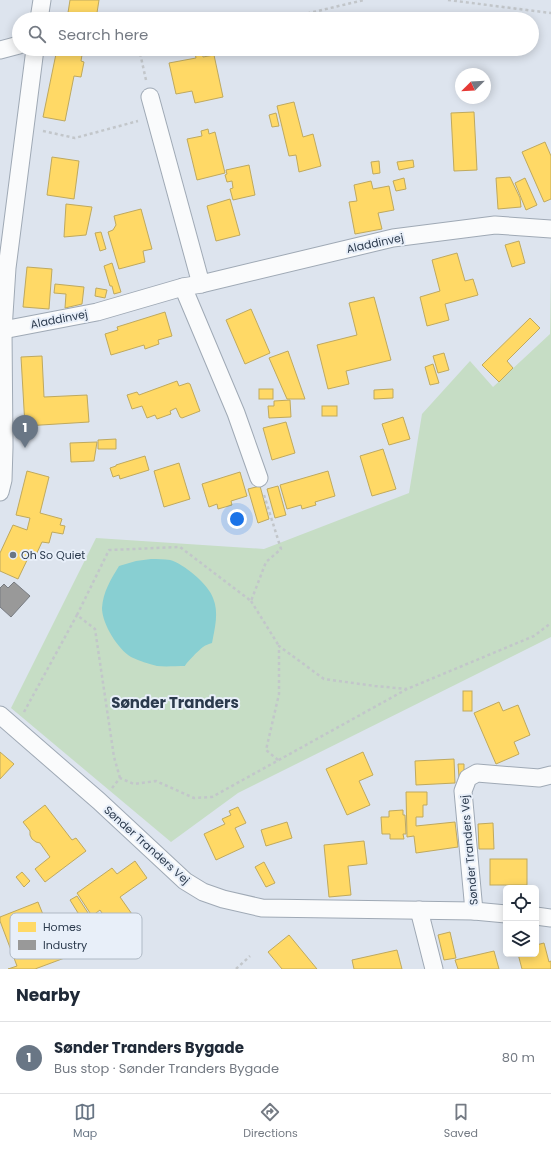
<!DOCTYPE html>
<html lang="en">
<head>
<meta charset="utf-8">
<style>
	:root { --surface:#fff; --page:#f2f2f3; --text:#1f2937; --muted:#747a83; --line:#e0e1e3; --accent:#697685 }
	body { margin:0; font-family:Poppins,sans-serif; background:var(--page); color:var(--text) }
	.controls { position:absolute; right:12px; bottom:12px; display:grid; overflow:hidden; border-radius:6px; box-shadow:0 2px 10px #0003 }
	.controls button { width:36px; height:36px; display:grid; place-items:center; padding:0; border:0; border-bottom:1px solid var(--line); background:var(--surface); color:var(--text); font:20px sans-serif }
	.compass { position:absolute; left:455px; top:68px; width:36px; height:36px; border-radius:50%; background:var(--surface); box-shadow:0 2px 10px #0003; rotate:246deg }
	.you { position:absolute; left:237px; top:519px; width:14px; height:14px; margin:-10px; border:3px solid #fff; border-radius:50%; background:#1a73e8; box-shadow:0 0 0 6px #1a73e833 }
	.badge { display:grid; place-items:center; width:26px; height:26px; border-radius:50%; background:var(--accent); color:#fff; font-size:13px; font-weight:700 }
	.pin { position:absolute; translate:-50% -33px; filter:drop-shadow(0 1px 2px #0008) }
	.pin::after { content:''; position:absolute; top:21px; width:14px; height:12px; background:inherit; clip-path:polygon(0 0,100% 0,50% 100%) }
	.list { margin:0; padding:0; list-style:none }
	h2 { display:flex; justify-content:space-between; align-items:center; height:52px; margin:0; padding:0 16px; font-size:17px }
	h2 small { font-size:13px; font-weight:400; color:var(--muted) }
	.list li { display:grid; grid-template-columns:26px 1fr auto; gap:12px; align-items:center; box-sizing:border-box; height:72px; padding:0 16px; border-top:1px solid var(--line) }
	.list b { display:block; font-size:15px; white-space:nowrap }
	.list p { margin:0; font-size:13px; white-space:nowrap; color:var(--muted) }
	.list em { font-size:13px; font-style:normal; color:var(--muted) }
	.icon { flex:none; width:22px; height:22px; fill:none; stroke:currentColor; stroke-width:2; stroke-linecap:round; stroke-linejoin:round }
	.map { position:relative; flex:none; width:551px; height:969px; overflow:hidden }
	.search { position:absolute; background:var(--surface); box-shadow:0 2px 10px #0003; left:12px; right:12px; top:12px; height:44px; display:flex; align-items:center; gap:10px; box-sizing:border-box; padding:0 14px; border-radius:22px; color:var(--muted); font-size:15px }
	.sheet { height:124px; background:var(--surface) }
	nav { display:flex; justify-content:space-around; align-items:center; box-sizing:border-box; height:56px; border-top:1px solid var(--line); background:var(--surface); font-size:11px; color:var(--muted) }
	nav a { display:grid; justify-items:center; gap:2px }
	nav .on { color:var(--accent) }
	.map>svg:first-child { display:block }
	.green { fill:#c6ddc5 }
	.water { fill:#88cfd2 }
	.homes { fill:#ffd966; stroke:#bfa95e }
	.industry { fill:#999; stroke:#787c82 }
	.lines { fill:none; stroke-linecap:round; stroke-linejoin:round }
	.minor-casing { stroke:#9fa9b5; stroke-width:19 }
	.path { stroke:#c2c6ca; stroke-width:2.5; stroke-dasharray:3 3; stroke-linecap:butt }
	.minor { stroke:#fafbfc; stroke-width:17 }
	.poi-dot { fill:#697685; stroke:#e8eff9; stroke-width:1.5 }
	.labels { text-anchor:middle; stroke-width:4; stroke-linejoin:round; paint-order:stroke }
	.street-label { font-size:11px; fill:#2b3a4d; stroke:#e8eff9 }
	.poi-label { font-size:11px; fill:#2b3a4d; stroke:#e8eff9; text-anchor:start }
	.district-label { font-size:15px; font-weight:bold; fill:#2b3a4d; stroke:#e8eff9 }
	.key { fill:#e8eff9; stroke:#afb9c5; stroke-width:1 }
	.key-label { font-size:11px; fill:#2b3a4d }
</style>
</head>
<body>
<div class="map">
<svg width="551" height="969" viewBox="0 0 551 969">
	<rect width="100%" height="100%" fill="#dde4ee"/>
	<!-- green -->
	<path class="green" d="M551,271V637L238,793L171,842L11,708L96,538L264,549L409,493L422,414L470,361L493,387L550,334Z"/>
	<!-- water -->
	<path class="water" d="M151,559C157,559 164,559 170,560C183,563 209,585 213,598C219,612 215,628 212,643C209,644 205,645 203,647C200,649 186,663 185,666C176,666 166,667 157,666C149,664 139,661 131,657C118,649 102,624 102,608C103,592 111,579 119,566L136,561Z"/>
	<!-- homes -->
	<g class="homes">
		<path d="M70,0H99L96,19H67Z"/>
		<path d="M57,49H83L81,61L84,62L81,77L74,76L65,121L43,117Z"/>
		<path d="M202,52L203,57L214,55L223,97L195,103L192,91L176,94L169,63L196,58L195,53Z"/>
		<path d="M294,102L303,137L313,134L321,166L299,172L296,155L289,156L277,106Z"/>
		<path d="M474,112L477,170L454,171L451,113Z"/>
		<path d="M276,113L279,126L272,127L269,115Z"/>
		<path d="M208,129L209,134L215,132L225,173L197,180L187,139L202,136L201,131Z"/>
		<path d="M545,142L551,156V199L544,202L522,152Z"/>
		<path d="M52,157L79,161L74,199L47,195Z"/>
		<path d="M413,160L414,167L399,170L397,162Z"/>
		<path d="M379,161L380,173L373,174L371,162Z"/>
		<path d="M249,165L255,195L233,200L230,189L233,188L232,181L227,182L225,175L227,174L226,170Z"/>
		<path d="M510,177L520,198L521,207L498,209L496,178Z"/>
		<path d="M404,178L406,189L396,191L393,181Z"/>
		<path d="M525,178L537,205L526,210L515,183Z"/>
		<path d="M371,181L373,189L389,186L394,210L378,213L382,229L355,234L349,202L357,201L354,185Z"/>
		<path d="M230,199L240,235L216,241L207,206Z"/>
		<path d="M66,204L92,207L86,235L64,237Z"/>
		<path d="M141,209L152,249L143,251L145,262L119,269L108,232L113,230L116,225L114,216Z"/>
		<path d="M101,232L106,249L100,251L95,233Z"/>
		<path d="M519,241L525,263L512,267L505,245Z"/>
		<path d="M457,253L465,281L473,279L478,295L445,304L449,320L427,326L420,297L440,291L432,260Z"/>
		<path d="M112,263L121,292L114,294L112,286H110L104,266Z"/>
		<path d="M27,267L52,269L49,309L23,307Z"/>
		<path d="M55,284L84,287L82,304L65,308L66,294L54,293Z"/>
		<path d="M96,288L107,290L105,298L95,296Z"/>
		<path d="M374,297L391,360L346,371L349,384L328,389L317,345L357,335L349,303Z"/>
		<path d="M251,309L270,353L245,364L226,320Z"/>
		<path d="M165,312L172,336L158,340L159,344L145,349L144,345L111,355L105,334L118,330L117,327Z"/>
		<path d="M530,318L540,328L507,361L513,368L499,382L482,365Z"/>
		<path d="M288,351L305,399H287L269,358Z"/>
		<path d="M444,353L449,370L438,373L433,356Z"/>
		<path d="M42,356L44,397L87,395L89,422L25,426L21,357Z"/>
		<path d="M433,364L439,383L430,385L425,367Z"/>
		<path d="M177,381L179,386L188,383L190,384L200,411L182,418L180,417L176,408L170,411L171,414L157,419L155,415L147,418L142,406L132,409L127,395L137,392L139,395Z"/>
		<rect x="259" y="389" width="14" height="10"/>
		<path d="M393,389V398L374,399V390Z"/>
		<path d="M290,400L291,417L269,418L268,406H274V401Z"/>
		<rect x="322" y="406" width="15" height="10"/>
		<path d="M403,417L410,439L389,445L382,424Z"/>
		<path d="M286,422L295,453L272,460L263,428Z"/>
		<path d="M116,439V449H98V440Z"/>
		<path d="M97,442L94,461L71,462L70,443Z"/>
		<path d="M383,449L396,489L372,496L360,456Z"/>
		<path d="M145,456L149,470L120,479L119,475L113,477L110,468L116,466V465Z"/>
		<path d="M179,463L190,499L164,507L154,471Z"/>
		<path d="M27,471L49,477L40,513L62,519L60,525L65,526L63,534L52,532L49,543L42,542L34,559L29,556L18,579L0,571V553L13,525L27,530L30,518L16,515Z"/>
		<path d="M328,471L335,496L315,502L316,505L302,509L301,505L287,509L280,485Z"/>
		<path d="M240,472L247,496L231,501L232,505L218,509L217,504L209,507L202,484Z"/>
		<path d="M260,486L269,519L258,523L248,489Z"/>
		<path d="M278,486L286,515L275,518L267,489Z"/>
		<rect x="463" y="691" width="9" height="20"/>
		<path d="M499,702L503,711L518,705L530,735L514,742L519,754L496,764L474,713Z"/>
		<path d="M0,752L14,764L0,779Z"/>
		<path d="M363,752L373,775L359,781L370,805L347,815L326,769Z"/>
		<path d="M454,759L455,783L416,785L415,761Z"/>
		<path d="M458,764H464V777H459Z"/>
		<path d="M406,792H427V805H423V817H416V826L455,822L458,847L416,853L414,836L407,837Z"/>
		<path d="M45,805L72,840L76,838L86,851L45,882L35,869L50,857L40,843L36,842L32,839L30,835V831L23,822Z"/>
		<path d="M238,807L246,823L235,828L244,847L216,860L204,834L225,824L222,819L231,815L229,811Z"/>
		<path d="M403,810V815H405L406,834H403L404,839H390V834H382L381,817H389V811Z"/>
		<path d="M287,822L292,838L266,846L261,830Z"/>
		<path d="M493,823L494,849H479L478,824Z"/>
		<path d="M364,841L367,864L348,866L351,895L329,897L324,845Z"/>
		<rect x="490" y="859" width="37" height="26"/>
		<path d="M135,861L147,878L120,897L134,917L114,931L100,910L92,916L77,893L112,868L117,874Z"/>
		<path d="M264,862L275,883L266,887L255,867Z"/>
		<path d="M22,872L30,881L24,887L16,877Z"/>
		<path d="M77,896L90,916L83,921L70,900Z"/>
		<path d="M38,902L46,922L27,930L33,946L71,932L78,953L35,969H8L17,966L0,921V917Z"/>
		<path d="M450,932L456,958L444,960L438,935Z"/>
		<path d="M289,935L317,969H282L268,952Z"/>
		<path d="M544,943L549,962L551,961V969H522L518,954H536V945Z"/>
		<path d="M397,950L402,969H354L352,960Z"/>
		<path d="M494,951L499,969H458L455,960Z"/>
	</g>
	<!-- industry -->
	<path class="industry" d="M14,582L30,596L11,617L0,607V588L4,584L8,588Z"/>
	<g class="lines">
		<defs>
			<g id="minor">
				<path d="M39,19L42,0"/>
				<path d="M0,50L19,45"/>
				<path d="M150,97L201,284"/>
				<path d="M183,287L236,413L259,478"/>
				<path d="M3,330L97,312L183,287L201,284L393,238L495,225L551,229"/>
				<path d="M0,492L3,480L4,447L3,330L7,268L35,49"/>
				<path d="M0,715L99,801L185,881L203,892L223,899L262,908L474,911L506,914"/>
				<path d="M419,910L434,969"/>
				<path d="M474,911L463,791L468,778L477,773L539,778L551,775"/>
				<path d="M536,916L551,918"/>
			</g>
		</defs>
		<!-- minor casing -->
		<use href="#minor" class="minor-casing"/>
		<!-- path -->
		<g class="path">
			<path d="M448,0L551,13"/>
			<path d="M284,19L364,0"/>
			<path d="M146,80L140,53L157,49"/>
			<path d="M43,131L75,138L138,121"/>
			<path d="M251,601L279,646"/>
			<path d="M24,712L77,615"/>
			<path d="M278,760L266,750L279,694V646L324,679L375,686L407,689"/>
			<path d="M120,778L114,757L95,629L77,615L109,550L180,547L251,601L266,562L281,549L264,495"/>
			<path d="M112,788L120,778L134,784L156,781L194,798L212,797L407,689L534,636L551,623"/>
			<path d="M236,969L250,956"/>
		</g>
		<!-- minor -->
		<use href="#minor" class="minor"/>
	</g>
	<!-- markers -->
	<circle class="poi-dot" cx="13" cy="555" r="4"/>
	<g class="labels">
		<!-- street labels -->
		<g class="street-label">
			<text transform="translate(375 243) rotate(-12)" y="4">Aladdinvej</text>
			<text transform="translate(59 319) rotate(-11)" y="4">Aladdinvej</text>
			<text transform="translate(147 845) rotate(42)" y="4">Sønder Tranders Vej</text>
			<text transform="translate(469 850) rotate(-95)" y="4">Sønder Tranders Vej</text>
		</g>
		<!-- poi labels -->
		<g class="poi-label">
			<text x="21" y="559">Oh So Quiet</text>
		</g>
		<!-- district labels -->
		<g class="district-label">
			<text x="175" y="708">Sønder Tranders</text>
		</g>
	</g>
	<!-- legend -->
	<rect x="10" y="913" width="132" height="46" rx="6" class="key"/>
	<rect x="18" y="922" width="18" height="10" fill="#ffd966"/>
	<rect x="18" y="940" width="18" height="10" fill="#999"/>
	<g class="key-label">
		<text x="43" y="931">Homes</text>
		<text x="43" y="949">Industry</text>
	</g>
</svg>
<div class="controls">
<button><svg class="icon" aria-label="locate" viewBox="0 0 24 24"><circle cx="12" cy="12" r="6"/><path d="M12 2v4M12 18v4M2 12h4M18 12h4"/></svg></button>
<button><svg class="icon" aria-label="layers" viewBox="0 0 24 24"><path d="M12 4l9 5-9 5-9-5zM3 14l9 5 9-5"/></svg></button>
</div>
<svg class="compass" viewBox="-18 -18 36 36"><path d="M0-13l5 13h-10z" fill="#e53935"/><path d="M0 13l5-13h-10z" fill="#747a83"/></svg>
<div class="you"></div>
<div class="pin badge" style="left:25px;top:448px">1</div>
<div class="search"><svg class="icon" aria-label="search" viewBox="0 0 24 24"><circle cx="10" cy="10" r="6"/><path d="M15 15l6 6"/></svg>Search here</div>
</div>
<section class="sheet">
<h2>Nearby<small></small></h2>
<ul class="list">
<li><span class="badge">1</span><div><b>Sønder Tranders Bygade</b><p>Bus stop · Sønder Tranders Bygade</p></div><em>80 m</em></li>
</ul>
</section>
<nav>
<a class="on"><svg class="icon" aria-label="map" viewBox="0 0 24 24"><path d="M3 6l6-2 6 2 6-2v14l-6 2-6-2-6 2zM9 4v14M15 6v14"/></svg>Map</a>
<a><svg class="icon" aria-label="directions" viewBox="0 0 24 24"><path d="M12 3l9 9-9 9-9-9zM9 14v-3h6M13 9l2 2-2 2"/></svg>Directions</a>
<a><svg class="icon" aria-label="saved" viewBox="0 0 24 24"><path d="M7 4h10v16l-5-4-5 4z"/></svg>Saved</a>
</nav>
</body>
</html>
